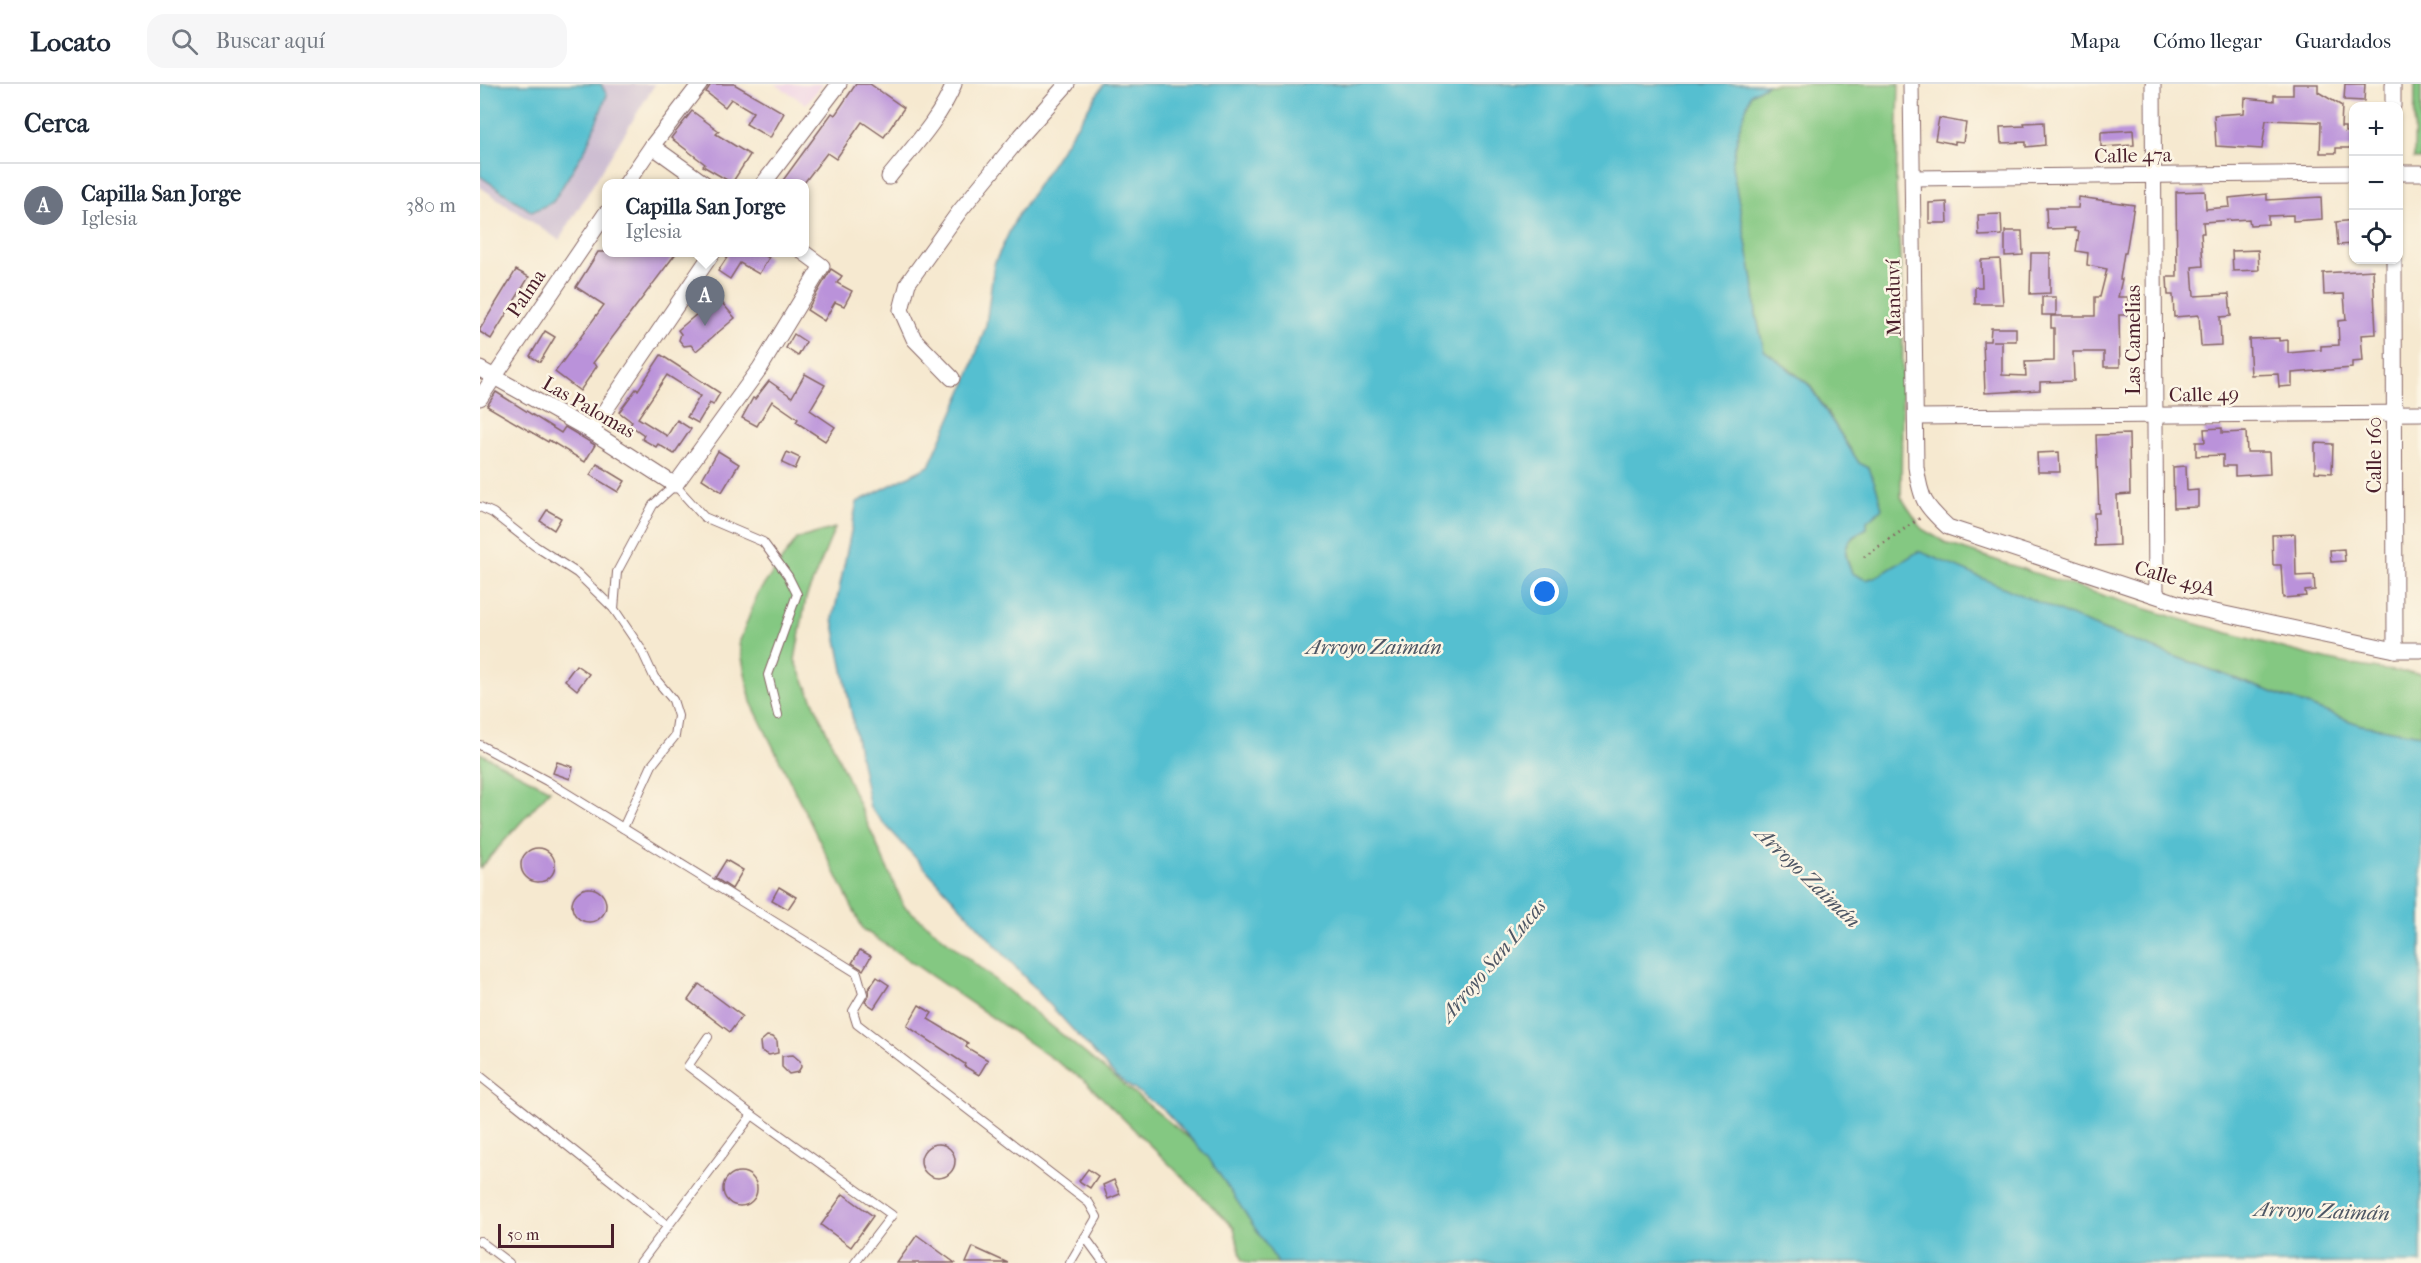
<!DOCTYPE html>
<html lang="es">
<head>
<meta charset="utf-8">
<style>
	:root { --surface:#fff; --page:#f6f6f7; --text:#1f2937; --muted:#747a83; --line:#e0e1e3; --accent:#d93025 }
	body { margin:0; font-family:"IM FELL French Canon",serif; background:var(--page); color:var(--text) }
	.controls { position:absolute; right:18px; top:18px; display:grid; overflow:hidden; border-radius:12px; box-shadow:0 2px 4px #0004 }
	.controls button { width:54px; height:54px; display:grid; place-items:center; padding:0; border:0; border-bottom:2px solid var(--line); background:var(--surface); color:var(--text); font:30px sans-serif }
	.scale { position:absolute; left:18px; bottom:15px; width:116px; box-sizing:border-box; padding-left:6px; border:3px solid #4a1f2b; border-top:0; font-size:16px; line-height:21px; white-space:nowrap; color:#4a1f2b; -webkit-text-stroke:4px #fcf5e5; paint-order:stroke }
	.you { position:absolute; left:1065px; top:508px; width:21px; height:21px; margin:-15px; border:4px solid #fff; border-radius:50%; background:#1a73e8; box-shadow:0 0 0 9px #1a73e833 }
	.badge { display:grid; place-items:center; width:39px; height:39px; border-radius:50%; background:var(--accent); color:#fff; font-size:20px; font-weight:700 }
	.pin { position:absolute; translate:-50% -50px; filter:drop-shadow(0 2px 3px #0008) }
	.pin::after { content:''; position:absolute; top:32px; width:21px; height:18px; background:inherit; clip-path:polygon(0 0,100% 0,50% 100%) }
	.popup { position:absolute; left:122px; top:95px; width:207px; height:78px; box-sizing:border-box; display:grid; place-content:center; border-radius:12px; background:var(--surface); filter:drop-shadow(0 2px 4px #0005); font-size:20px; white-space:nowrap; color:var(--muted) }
	.popup b { font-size:22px; color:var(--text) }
	.popup::after { content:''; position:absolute; left:50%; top:100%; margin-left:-12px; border:12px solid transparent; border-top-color:var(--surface) }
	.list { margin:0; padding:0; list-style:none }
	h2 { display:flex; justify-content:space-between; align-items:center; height:78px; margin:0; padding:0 24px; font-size:26px }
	h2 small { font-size:20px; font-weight:400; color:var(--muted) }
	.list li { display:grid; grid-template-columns:39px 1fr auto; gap:18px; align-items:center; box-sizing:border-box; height:84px; padding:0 24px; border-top:2px solid var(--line) }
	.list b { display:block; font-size:22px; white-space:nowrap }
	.list p { margin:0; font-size:20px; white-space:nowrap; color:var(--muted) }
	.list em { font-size:20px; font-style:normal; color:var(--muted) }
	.icon { flex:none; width:33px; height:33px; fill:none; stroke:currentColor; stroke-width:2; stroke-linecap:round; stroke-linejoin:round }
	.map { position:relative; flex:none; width:1941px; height:1179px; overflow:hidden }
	header { display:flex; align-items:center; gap:36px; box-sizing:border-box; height:84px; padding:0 30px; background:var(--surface); border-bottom:2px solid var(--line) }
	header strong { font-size:28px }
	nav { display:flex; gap:33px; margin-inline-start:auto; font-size:21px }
	.search { width:420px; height:54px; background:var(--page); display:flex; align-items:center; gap:15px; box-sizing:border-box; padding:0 21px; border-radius:18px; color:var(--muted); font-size:22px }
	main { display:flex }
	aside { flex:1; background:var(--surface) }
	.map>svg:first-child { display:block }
	.built { fill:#efd0e6 }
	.industrial { fill:#cdbed2 }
	.green { fill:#84c882; stroke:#677456; stroke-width:1.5 }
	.water { fill:#54bfd0; stroke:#4f6f7e; stroke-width:1.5 }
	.building { fill:#ba92da }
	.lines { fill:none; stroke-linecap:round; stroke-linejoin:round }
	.lane-casing { stroke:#866665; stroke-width:10 }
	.street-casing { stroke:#866665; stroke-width:17 }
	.path { stroke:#866665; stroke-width:3; stroke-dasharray:1.5 4.5; stroke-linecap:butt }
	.lane { stroke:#fff; stroke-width:8 }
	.street { stroke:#fff; stroke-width:15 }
	.labels { text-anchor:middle; stroke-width:5; stroke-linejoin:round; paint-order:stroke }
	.street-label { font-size:20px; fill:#4a1f2b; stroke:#fcf5e5 }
	.water-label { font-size:21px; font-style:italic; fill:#4e5765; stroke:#fcf5e5 }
</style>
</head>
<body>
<header>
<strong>Locato</strong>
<div class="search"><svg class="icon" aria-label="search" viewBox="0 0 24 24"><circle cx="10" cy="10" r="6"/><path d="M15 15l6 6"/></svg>Buscar aquí</div>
<nav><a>Mapa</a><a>Cómo llegar</a><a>Guardados</a></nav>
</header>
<main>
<aside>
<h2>Cerca<small></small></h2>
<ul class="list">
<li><span class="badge" style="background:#6b7280">A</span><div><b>Capilla San Jorge</b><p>Iglesia</p></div><em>380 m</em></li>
</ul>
</aside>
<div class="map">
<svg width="1941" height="1179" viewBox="0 0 1941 1179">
	<rect width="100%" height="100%" fill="#fcf5e5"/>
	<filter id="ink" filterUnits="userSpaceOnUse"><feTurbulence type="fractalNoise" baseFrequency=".0167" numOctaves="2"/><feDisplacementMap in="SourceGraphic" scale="12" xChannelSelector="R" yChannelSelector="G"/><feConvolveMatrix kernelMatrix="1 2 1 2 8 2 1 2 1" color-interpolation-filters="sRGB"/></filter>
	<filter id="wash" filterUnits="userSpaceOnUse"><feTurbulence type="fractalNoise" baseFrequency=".008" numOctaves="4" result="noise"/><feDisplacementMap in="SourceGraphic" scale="24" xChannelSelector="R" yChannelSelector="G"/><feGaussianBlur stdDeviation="1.35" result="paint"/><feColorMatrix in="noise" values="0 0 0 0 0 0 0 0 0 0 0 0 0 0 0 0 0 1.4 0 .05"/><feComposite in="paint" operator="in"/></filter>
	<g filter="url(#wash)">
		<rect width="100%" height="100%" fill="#f6e9d0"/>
		<!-- built -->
		<path class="built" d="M295,0H343L326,20Z"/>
		<!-- industrial -->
		<path class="industrial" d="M0,0H175L79,156L0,103Z"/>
		<!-- green -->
		<g class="green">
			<path d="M1288,0H1419L1416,102L1423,229L1421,413L1442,445L1468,460C1566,493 1664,526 1763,553C1820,569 1881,587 1941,589V651L1881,641L1623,546L1439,468L1400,491L1386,496L1372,489C1362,465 1363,457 1387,444V437L1402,424L1389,384L1379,379L1330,301L1284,266L1276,230L1273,196L1252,82L1259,45L1271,10Z"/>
			<path d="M1935,0H1941V75H1934Z"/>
			<path d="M355,444L326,514L315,576L424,822L811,1137L821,1179H768L762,1176L754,1144L605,997L383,845L271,618L259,559L278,509L317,455Z"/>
			<path d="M0,669L70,706L0,784Z"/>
		</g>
		<!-- water -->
		<g class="water">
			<path d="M0,0H121L127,11L106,64L73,118L52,128L0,92Z"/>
			<path d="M624,0H1288L1271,10L1259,45L1252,82L1273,196L1276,230L1284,266L1329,301L1379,379L1389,384L1397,405L1402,424L1387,437V444C1363,456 1361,465 1372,489L1386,496L1400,491L1439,467L1623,546L1881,641L1941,651V1179H798L728,1073L683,1025L636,993L390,724L353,535L377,418L449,382L487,297L506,241L514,180L536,134Z"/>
		</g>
		<g id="blocks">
			<!-- building -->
			<g class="building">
				<path d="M231,0H254L304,29L290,54L266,40L273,28L251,15L245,23L226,8Z"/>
				<path d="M376,0H390L424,24L404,53L382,38L356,75L347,69L324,99H301L352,29L355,31Z"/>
				<path d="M1813,0H1838V8L1862,22L1861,43H1865V48H1874V64H1856V69H1840L1841,38L1786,36L1782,65L1736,62L1734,31L1764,29L1765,14L1794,17V11H1813Z"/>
				<path d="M1865,0H1885L1884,17L1864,16Z"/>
				<path d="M212,27L239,47L236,50L270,71L252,99L223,82L225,80L191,54Z"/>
				<path d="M1459,34L1486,39L1483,58L1475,57V60L1455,56Z"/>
				<path d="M1564,38L1565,61L1546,63V58L1521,59L1520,43L1545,42L1544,39Z"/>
				<path d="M1653,46L1654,61L1621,63V48Z"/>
				<path d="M1725,107L1726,125L1750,123L1749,114L1787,110V116L1841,113L1842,135L1813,137V131L1788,132V140L1770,141L1769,135L1723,138L1724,149H1721L1723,182L1712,183L1714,212L1749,210L1751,232L1740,233L1741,261L1721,262L1719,231L1694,233L1693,211H1688L1687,193H1697L1696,108Z"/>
				<path d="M1599,113L1654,121L1646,169H1644L1640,195H1642L1638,213H1648V231H1639L1640,283H1624V268H1593L1594,297L1560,298V306L1505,309L1503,257H1510L1511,244H1536V257H1512H1522V291L1546,292L1545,278L1574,277V244H1571V232H1615V213H1620L1627,185L1607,181L1608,169L1596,167L1599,148L1594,147L1595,144L1567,145L1566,124H1598Z"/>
				<path d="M1467,118L1468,139H1449V119Z"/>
				<path d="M1521,130L1522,151L1499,152L1498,131Z"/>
				<path d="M1874,136V160L1858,161L1856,138Z"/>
				<path d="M1525,147H1542L1543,171L1525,172Z"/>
				<path d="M1778,166L1779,186L1753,187L1752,167Z"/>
				<path d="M118,168H197L113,279L117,282L100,307L75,288L124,221L96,203Z"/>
				<path d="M243,168H279L289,174L279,190L260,179L250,195L238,187L248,172Z"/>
				<path d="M1551,169H1570V209L1550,210Z"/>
				<path d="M1520,175L1523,220H1495V203H1502L1501,176Z"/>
				<path d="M351,185L362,192L357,199L372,207L364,222L355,218L344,237L327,226Z"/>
				<path d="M36,186L49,193L11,255L0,248V245Z"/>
				<path d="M1893,186L1896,250L1881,251L1883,277L1872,278V284L1812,289V302L1799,303L1798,290L1771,291L1769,255L1799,254V257L1808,256V269L1841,266V262L1859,261L1858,237L1866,236L1864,210L1844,211L1843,189Z"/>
				<path d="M237,213L255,234L216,267L211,261L204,262L199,256L201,250L198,246Z"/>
				<rect x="1562" y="213" width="14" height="18"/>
				<path d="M65,247L75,253L60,278L50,272Z"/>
				<path d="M314,250L326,258L318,272L306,264Z"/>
				<path d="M181,271L240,309L233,321L230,319L218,339L207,333L220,312L187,291L158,334L187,352L197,336L211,345L194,370L178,360L176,363L162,355L164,351L150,341L152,338L139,328L156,305L158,306Z"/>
				<path d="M325,290L345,301L330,326L355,343L345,357L316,338L318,335L292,317L277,342L262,334L273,314L275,315L289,297L312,313Z"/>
				<path d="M16,308L81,349L85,343L115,361L105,378L69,356L68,358L7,322Z"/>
				<path d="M1742,344V349L1766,348L1767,368H1789L1790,390L1755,392V382H1743V371L1716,372V358H1725L1724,345Z"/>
				<path d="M1649,350L1650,410L1637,411L1639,461L1615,462L1614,429H1619L1616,351Z"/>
				<path d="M1835,359L1853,360L1852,389L1835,388Z"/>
				<path d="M238,367L259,380L242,408L222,395Z"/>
				<path d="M307,368L320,374L315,385L302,379Z"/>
				<path d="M1579,368L1580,388H1558L1557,369Z"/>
				<path d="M117,380L145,397L138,408L110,391Z"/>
				<path d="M1706,382L1707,407L1718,406V423L1694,424L1693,383Z"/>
				<path d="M67,426L81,434L74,446L60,437Z"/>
				<path d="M1815,450L1816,492L1834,491L1835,506L1825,507L1826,512L1803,514L1801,481H1793L1792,451Z"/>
				<path d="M1864,465L1865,477L1851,478L1850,466Z"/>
				<path d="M96,581L109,590L97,606L85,596Z"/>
				<path d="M77,678L93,683L90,695L73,689Z"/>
				<circle cx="58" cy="781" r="17"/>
				<path d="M246,776L263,786L252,805L235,794Z"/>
				<path d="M299,803L316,813L308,825L292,816Z"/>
				<circle cx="109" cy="821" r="17"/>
				<path d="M380,866L391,872L383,886L372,879Z"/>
				<path d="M397,893L409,901L394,924L385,918L389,911L388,906Z"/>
				<path d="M219,900L262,932L250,948L208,916Z"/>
				<path d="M439,921L452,929L448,935L488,959L486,963L508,976L499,991L484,982L485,980L427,942Z"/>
				<path d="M287,952L293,953L297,957L298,969L289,971L281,967L280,958Z"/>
				<path d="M313,971L320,977L321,983L318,988L309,990L302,983V972Z"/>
				<circle cx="458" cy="1077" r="17"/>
				<path d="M608,1085L618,1092L610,1104L599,1097Z"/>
				<circle cx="260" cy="1105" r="17"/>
				<path d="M634,1096L640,1110L628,1115L623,1101Z"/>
				<path d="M363,1110L393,1132L371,1163L341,1141Z"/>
				<path d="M437,1151L475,1179H417Z"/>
				<path d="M493,1163L528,1179H486Z"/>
			</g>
		</g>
	</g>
	<g filter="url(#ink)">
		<use href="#blocks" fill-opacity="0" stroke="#866665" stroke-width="1.5"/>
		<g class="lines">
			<defs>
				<g id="lane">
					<path d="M0,423L13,429L55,462L97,489L134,525L161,565L174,593L193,616L198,632L195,652L172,681L143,744"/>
					<path d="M134,525L137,488L173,421L195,401L224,433L283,458L308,492L317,510L288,591L298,631"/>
					<path d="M0,661L67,697L377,889L383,910L373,927L377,940L609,1119L617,1133L590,1179"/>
					<path d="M228,953L208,982L272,1031L412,1131L375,1179"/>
					<path d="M0,992L188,1142"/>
					<path d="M605,1153L624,1179"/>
					<path d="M0,1157L29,1179"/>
					<path d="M160,1179L272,1031"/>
				</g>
				<g id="street">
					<path d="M1431,0L1436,383C1441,416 1444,421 1468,443L1707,522L1915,566H1941"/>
					<path d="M1673,0L1676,511"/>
					<path d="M1913,0V22"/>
					<path d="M172,62L225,100"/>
					<path d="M1918,89H1941"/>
					<path d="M409,93C432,64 460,35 474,0"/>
					<path d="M1433,94L1874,89"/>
					<path d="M146,100L172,62L220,0"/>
					<path d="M283,100L359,0"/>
					<path d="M1914,176L1915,566"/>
					<path d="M0,285L111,347L195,401L280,284L342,182L323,168"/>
					<path d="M472,294L434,255L421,226L428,199L479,128L541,52L587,0"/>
					<path d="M0,314L126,129"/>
					<path d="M1436,333L1941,329"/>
					<path d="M111,347L233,168"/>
				</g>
			</defs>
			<!-- lane casing -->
			<use href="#lane" class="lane-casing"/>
			<!-- street casing -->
			<use href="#street" class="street-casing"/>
			<!-- path -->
			<path class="path" d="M1384,473L1440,434"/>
			<!-- lane -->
			<use href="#lane" class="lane"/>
			<!-- street -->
			<use href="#street" class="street"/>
		</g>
	</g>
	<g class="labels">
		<!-- street labels -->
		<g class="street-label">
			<text transform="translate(1653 71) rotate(-1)" y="7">Calle 47a</text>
			<text transform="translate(46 209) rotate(-56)" y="7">Palma</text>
			<text transform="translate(1413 214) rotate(-91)" y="7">Manduví</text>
			<text transform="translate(1653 256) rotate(-90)" y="7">Las Camelias</text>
			<text transform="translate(1724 310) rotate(-1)" y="7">Calle 49</text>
			<text transform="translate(109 323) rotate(30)" y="7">Las Palomas</text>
			<text transform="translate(1894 371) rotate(-90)" y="7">Calle 160</text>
			<text transform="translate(1695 494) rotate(16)" y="7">Calle 49A</text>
		</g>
		<!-- water labels -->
		<g class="water-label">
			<text x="894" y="570">Arroyo Zaimán</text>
			<text transform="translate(1328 793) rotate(44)" y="7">Arroyo Zaimán</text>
			<text transform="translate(1013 876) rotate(-50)" y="7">Arroyo San Lucas</text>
			<text transform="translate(1842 1127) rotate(2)" y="7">Arroyo Zaimán</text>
		</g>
	</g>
</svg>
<div class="controls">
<button>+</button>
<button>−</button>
<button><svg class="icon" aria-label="locate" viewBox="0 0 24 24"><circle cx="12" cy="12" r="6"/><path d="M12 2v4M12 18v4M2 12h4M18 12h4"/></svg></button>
</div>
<div class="scale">50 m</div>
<div class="you"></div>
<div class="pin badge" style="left:225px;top:242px;background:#6b7280">A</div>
<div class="popup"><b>Capilla San Jorge</b>Iglesia</div>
</div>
</main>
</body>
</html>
